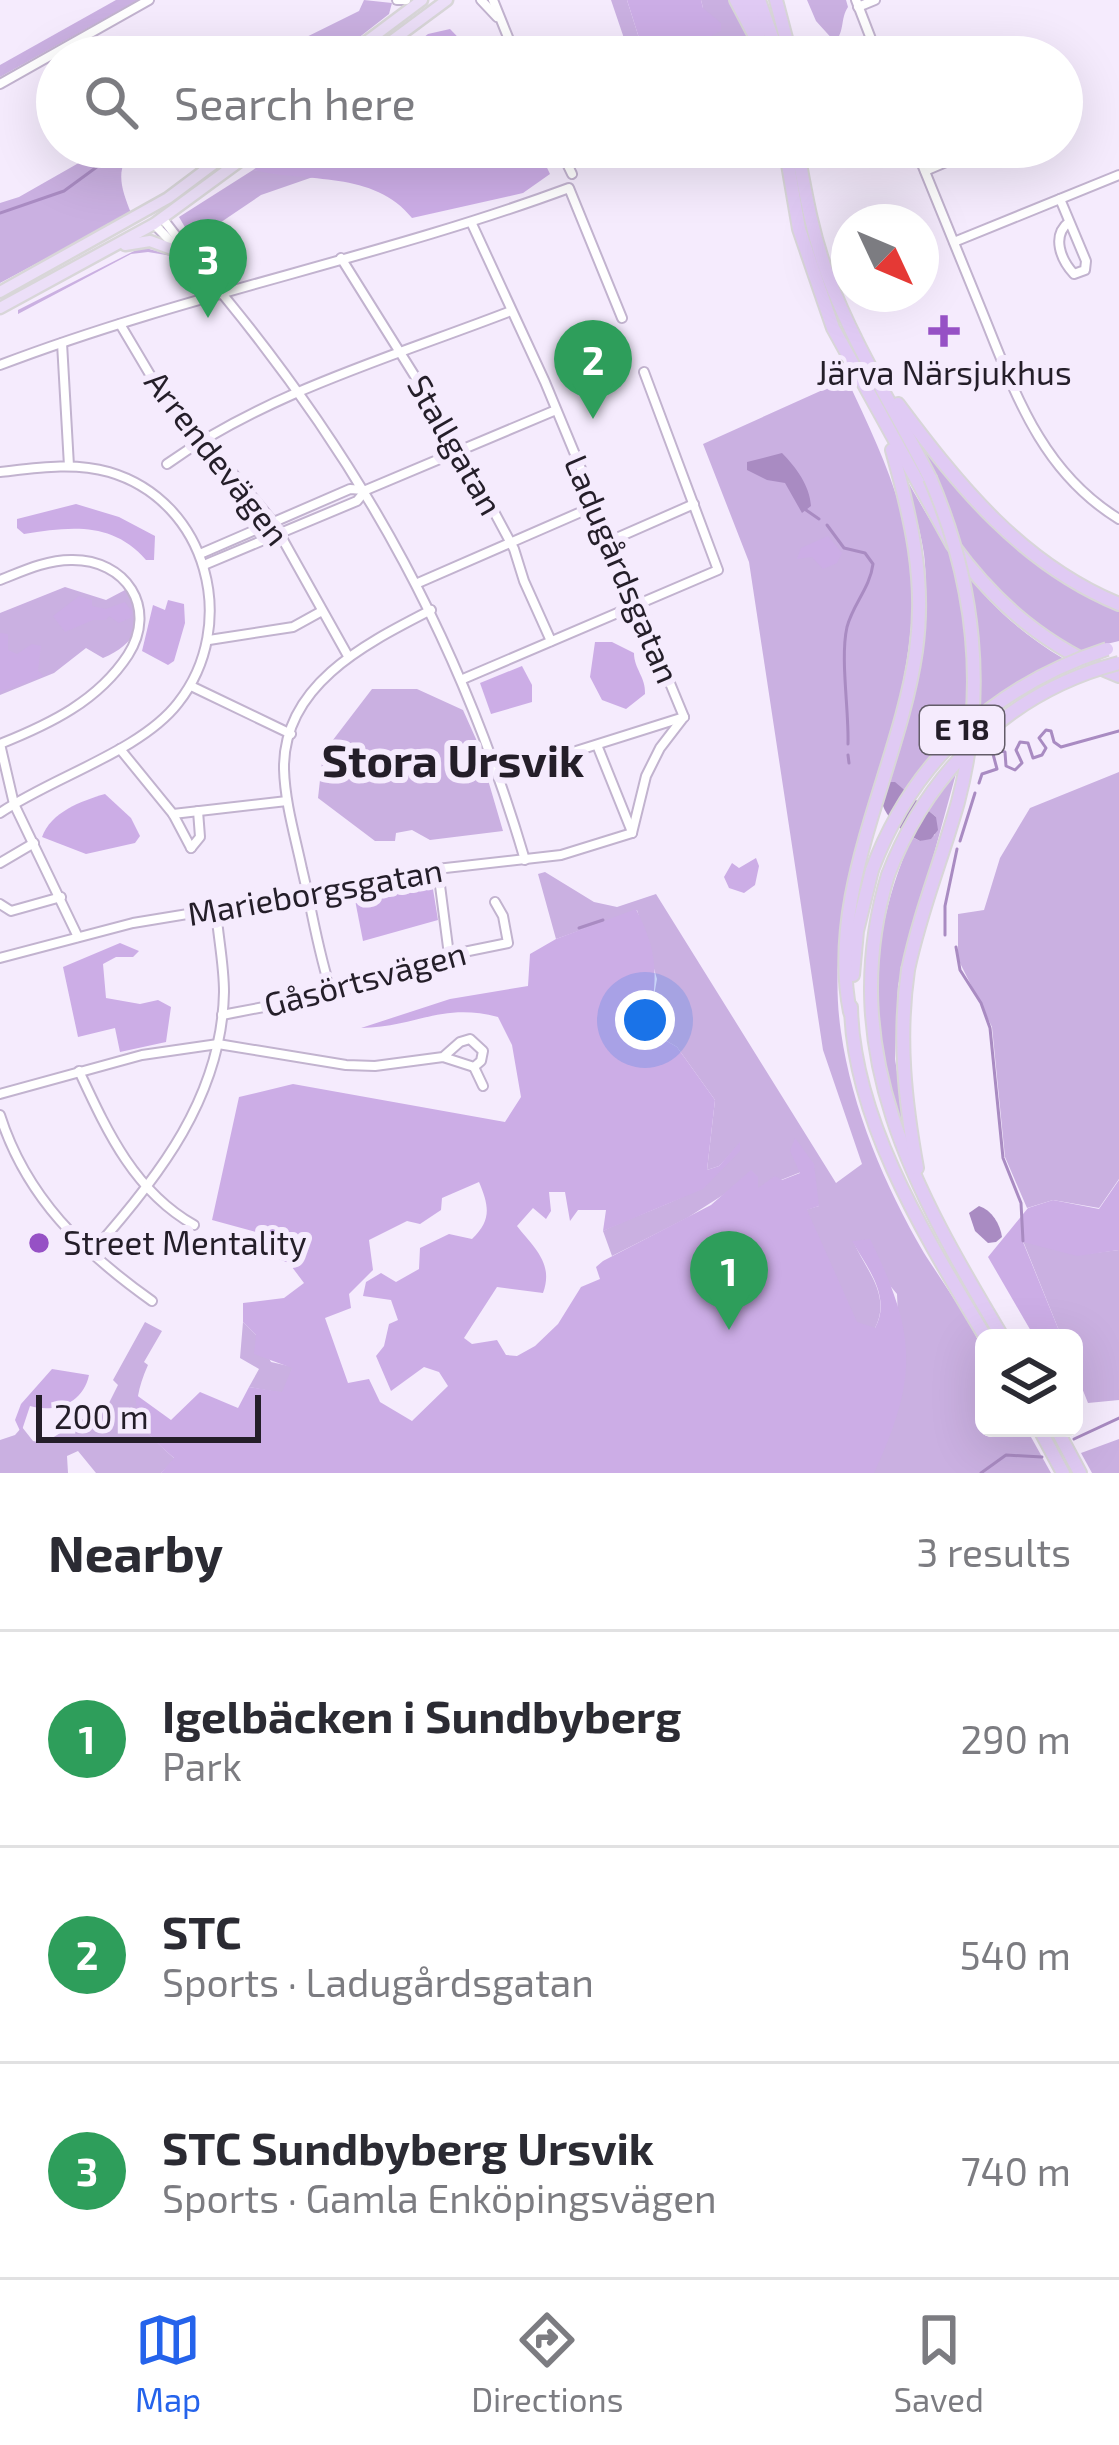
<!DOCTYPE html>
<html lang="en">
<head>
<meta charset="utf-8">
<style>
	:root { --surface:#fff; --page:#f2f2f3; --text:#2b2b33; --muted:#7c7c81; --line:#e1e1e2; --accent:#2563eb }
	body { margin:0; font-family:"Exo 2",sans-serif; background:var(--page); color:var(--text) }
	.controls { position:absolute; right:36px; bottom:36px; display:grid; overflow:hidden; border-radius:18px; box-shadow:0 12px 48px #0002 }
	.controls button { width:108px; height:108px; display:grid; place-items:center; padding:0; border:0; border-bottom:3px solid var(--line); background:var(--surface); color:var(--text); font:60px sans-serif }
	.compass { position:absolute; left:831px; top:204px; width:108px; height:108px; border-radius:50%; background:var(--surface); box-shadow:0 12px 48px #0002; rotate:134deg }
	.scale { position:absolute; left:36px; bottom:30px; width:225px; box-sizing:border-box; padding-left:12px; border:6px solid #241e29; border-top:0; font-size:33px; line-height:42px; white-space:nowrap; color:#241e29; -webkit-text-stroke:9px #f5ebfd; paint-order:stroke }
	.you { position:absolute; left:645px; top:1020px; width:42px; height:42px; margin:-30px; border:9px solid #fff; border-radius:50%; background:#1a73e8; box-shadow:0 0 0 18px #1a73e833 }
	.badge { display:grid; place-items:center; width:78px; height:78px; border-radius:50%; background:var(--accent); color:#fff; font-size:39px; font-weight:700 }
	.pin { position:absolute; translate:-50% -99px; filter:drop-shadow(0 3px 6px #0008) }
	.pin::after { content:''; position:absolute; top:63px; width:42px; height:36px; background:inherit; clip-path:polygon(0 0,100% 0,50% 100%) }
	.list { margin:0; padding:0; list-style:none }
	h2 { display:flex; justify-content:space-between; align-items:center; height:156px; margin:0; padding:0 48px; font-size:51px }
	h2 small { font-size:39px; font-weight:400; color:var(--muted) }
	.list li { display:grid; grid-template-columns:78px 1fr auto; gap:36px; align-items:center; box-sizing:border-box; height:216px; padding:0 48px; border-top:3px solid var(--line) }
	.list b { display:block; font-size:45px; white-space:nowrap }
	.list p { margin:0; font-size:39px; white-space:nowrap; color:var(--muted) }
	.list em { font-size:39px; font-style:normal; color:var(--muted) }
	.icon { flex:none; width:66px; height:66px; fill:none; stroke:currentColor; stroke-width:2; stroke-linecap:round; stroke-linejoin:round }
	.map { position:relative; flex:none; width:1119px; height:1473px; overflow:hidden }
	.search { position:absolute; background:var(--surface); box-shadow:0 12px 48px #0002; left:36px; right:36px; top:36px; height:132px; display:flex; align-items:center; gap:30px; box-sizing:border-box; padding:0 42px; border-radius:66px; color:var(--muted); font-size:45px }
	.sheet { height:804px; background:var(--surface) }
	nav { display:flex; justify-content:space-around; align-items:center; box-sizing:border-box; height:168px; border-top:3px solid var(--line); background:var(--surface); font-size:33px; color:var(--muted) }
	nav a { display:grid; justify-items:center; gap:6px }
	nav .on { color:var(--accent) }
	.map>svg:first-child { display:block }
	.green { fill:#cab0e1; fill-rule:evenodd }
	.forest { fill:#ccade6; fill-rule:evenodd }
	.water { fill:#a98bc2 }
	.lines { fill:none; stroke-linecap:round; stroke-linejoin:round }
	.stream { stroke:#a98bc2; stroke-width:3 }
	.minor-casing { stroke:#c2b3cf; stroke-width:12 }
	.major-casing { stroke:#d8d6d8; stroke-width:15 }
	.highway-casing { stroke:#d8d6d8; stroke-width:16 }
	.minor { stroke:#fff; stroke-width:8 }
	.major { stroke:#ecdff8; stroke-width:10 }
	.highway { stroke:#e0caf4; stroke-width:12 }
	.highway-bridge-casing { stroke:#d8d6d8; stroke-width:16; stroke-linecap:butt }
	.highway-bridge { stroke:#e0caf4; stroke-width:12 }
	.poi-dot { fill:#9651c5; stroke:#f5ebfd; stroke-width:4.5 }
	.labels { text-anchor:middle; stroke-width:12; stroke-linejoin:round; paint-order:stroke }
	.shield { fill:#f5ebfd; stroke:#635c69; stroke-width:3 }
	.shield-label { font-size:30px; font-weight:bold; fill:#241e29 }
	.poi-label { font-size:33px; fill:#241e29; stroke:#f5ebfd }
	.street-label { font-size:33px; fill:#241e29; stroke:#f5ebfd }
	.district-label { font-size:45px; font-weight:bold; fill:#241e29; stroke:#f5ebfd }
</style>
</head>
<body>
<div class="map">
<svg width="1119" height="1473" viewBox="0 0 1119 1473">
	<rect width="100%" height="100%" fill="#f5ebfd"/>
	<!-- green -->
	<g class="green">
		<path d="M116,0H138L0,77V65Z"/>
		<path d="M364,0L392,3L389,14L334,57H266L359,11Z"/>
		<path d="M611,0H627L639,38L654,57L630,56Z"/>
		<path d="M701,0H730L749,41L750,57H655L686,48L703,8Z"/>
		<path d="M807,0H846L848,7C840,19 845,31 835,42L816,21Z"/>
		<path d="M98,147H137C113,166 121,188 131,213L0,283V203L19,197L98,152Z"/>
		<path d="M253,170L313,177L261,195L193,241L179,217Z"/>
		<path d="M142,247L178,257L148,252L131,254L18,314V310Z"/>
		<path d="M847,379C875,440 906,500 911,568C924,728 817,872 841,1032C852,1109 885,1186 924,1253C938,1275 979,1334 984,1355C989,1376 984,1406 984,1428H1026L1051,1473H363L513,1426L613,1265L819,1206L790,1151L801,1172L758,1189L734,1188L687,1218L612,1256L603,1231C658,1204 705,1200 740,1144L719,1166L707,1170L715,1100L677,1047L648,1030L657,979L637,910L556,939L538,874L545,872L594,902L617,907L656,894L836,1183L862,1164L823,1050L749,562L703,444ZM853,1241L897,1294L901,1387L875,1328C892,1295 865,1269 853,1241Z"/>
		<path d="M914,432C971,512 1028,570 1119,611V641L1078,651C999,604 968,560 922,483L935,476Z"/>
		<path d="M903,473C948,553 982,610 1064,659C998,686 945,732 904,790L889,782C913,719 932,621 924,554C920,527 911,499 903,473Z"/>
		<path d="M65,587L106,600L125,590C150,620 135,645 103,658L86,648L54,673L0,695V613Z"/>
		<path d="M372,689H417L463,710L476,739L503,831L430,840L412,830L396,833L395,841H375L318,798L323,753Z"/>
		<path d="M957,770L898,985L895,1059L909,1149C870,1036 863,949 912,837L920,841L935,835L936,817L928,810Z"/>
		<path d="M1119,772V1179L1099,1208L1053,1200L1027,1208L1005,1157L992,1027L958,959V914L984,910L1000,858L1030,808Z"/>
		<path d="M1023,1241L1077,1255L1119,1250V1400L1088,1403L1074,1368V1338H1062Z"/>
		<path d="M145,1322L162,1331L144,1362L148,1365C127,1413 138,1426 175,1459L161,1473H96L78,1451L67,1456L68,1473H0V1440L15,1435L22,1427L33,1441L44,1443L109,1403L118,1385L113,1380Z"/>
		<path d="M243,1322L256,1335L271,1362L293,1367L283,1393L249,1387L259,1369L240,1358Z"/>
		<path d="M1119,1439V1473H1092L1081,1453Z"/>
	</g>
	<!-- forest -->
	<g class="forest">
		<path d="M627,0H701L703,8L721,23V31L686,48L654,57L639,38Z"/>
		<path d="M450,29L477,57H399L428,34Z"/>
		<path d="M285,147H537L550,174L523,193L412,218C374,170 306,183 253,170Z"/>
		<path d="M76,504L119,517L155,536L154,560H146C112,521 70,527 24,534L17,528V519Z"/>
		<path d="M828,536L842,553L837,563L823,569L812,557L797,559L801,548Z"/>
		<path d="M79,596L92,600V606L106,609L125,602L132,612L130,618L119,623L109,616L106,620H93L65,632L53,616Z"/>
		<path d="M168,600L184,604L185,623L174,661L168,665L142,651L153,605L165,610Z"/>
		<path d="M0,633L8,634V650L17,654L32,644L41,646L38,670L43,676L0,692Z"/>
		<path d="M595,642H612L634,653C634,669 646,677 645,694L626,709L602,700L590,677Z"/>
		<path d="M522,666L532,685V702L491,714L480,683Z"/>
		<path d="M105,794L131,818L140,836L135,843L86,854L42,837C51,812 81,801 105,794Z"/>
		<path d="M756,858L759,866L755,885L744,893L729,888L724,877L732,863L739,868Z"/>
		<path d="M432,883L438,920L363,941L355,900Z"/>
		<path d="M636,909C660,956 657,979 648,1030L677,1047L715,1100L707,1170L719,1166L740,1142V1151L703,1189L603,1231L606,1210H578L570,1221L565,1192H549L551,1211L546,1219L533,1208L517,1226C534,1248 554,1263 543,1293L497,1287L464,1338L472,1344L497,1340L506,1355L517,1356L535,1346L558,1324L581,1287L600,1279L596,1267L603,1261L711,1205L751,1170L758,1177V1188L775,1176L782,1180L800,1173L790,1151L795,1138L814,1164L819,1206L807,1210L857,1322L875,1328C892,1297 867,1267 852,1241L870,1239C916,1333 919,1376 874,1473H161L174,1458C151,1438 137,1426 135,1394L171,1420L200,1392L238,1408L249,1387L282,1392L292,1368L254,1354L256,1335L243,1322V1303L284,1298L304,1283L289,1263L268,1255L263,1234L212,1220L239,1097L293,1084L505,1122L521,1097L512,1045L498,1017C442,1002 416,1027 361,1028L450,999L528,986L530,954L556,939ZM479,1182C489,1206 492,1220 472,1239L449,1234L420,1248L419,1269L396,1282L381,1273L366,1282L363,1296L391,1300L398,1320L389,1324L384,1346L376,1356L391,1391L424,1367L439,1372L448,1386L412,1421L380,1402L369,1379L348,1383L325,1318L351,1308L349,1294L373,1270L369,1240L407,1221L420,1224L441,1210L442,1198Z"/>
		<path d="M120,943L139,951L133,957H116L103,964L106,998L140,1004L158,1000L171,1007L166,1042L120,1052L115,1028L78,1037L63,967Z"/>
		<path d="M1119,1180V1250L1077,1256L1023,1242L1062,1338H1035L988,1257L1028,1208L1053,1200L1099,1209Z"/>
		<path d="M52,1369L89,1375C83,1404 55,1413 30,1406L21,1433L15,1420L21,1404Z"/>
	</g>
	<!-- water -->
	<g class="water">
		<path d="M782,453C796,467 810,486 811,506L802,513L785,483L767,480L747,470V462Z"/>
		<path d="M889,782H895L936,817L938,830L931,839L920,841C900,831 878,813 881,789Z"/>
		<path d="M979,1206C992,1210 1000,1224 1002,1237L996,1242L988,1243L975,1231L969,1213Z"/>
	</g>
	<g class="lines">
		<!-- stream -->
		<g class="stream">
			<path d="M240,57L253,47"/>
			<path d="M0,213L64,191L124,147"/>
			<path d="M806,510L819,519"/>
			<path d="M827,525L844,548L865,553L873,564C870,588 853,604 847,627C840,658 849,709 848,744"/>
			<path d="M848,755L849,763"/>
			<path d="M979,783L982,774L997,769L993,754L997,750L1005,752L1006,766L1015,770L1022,763L1016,750L1020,742L1028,743L1033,758L1042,755L1046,748L1039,738L1046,730L1051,731L1054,742L1061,747L1119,731"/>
			<path d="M960,841L975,793"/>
			<path d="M579,928L603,920"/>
			<path d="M945,935V906L957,849"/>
			<path d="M956,947L960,970L981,1003L990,1028L1003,1158L1021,1203L1023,1241"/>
			<path d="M1074,1439L1119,1418"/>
			<path d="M981,1473L1006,1455L1042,1457"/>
		</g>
		<defs>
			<g id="minor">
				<path d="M397,0H406"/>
				<path d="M481,0L497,17"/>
				<path d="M493,0L516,57"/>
				<path d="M856,0L878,57"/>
				<path d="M858,7L875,0"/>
				<path d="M0,84L149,0"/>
				<path d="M559,147L572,174"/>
				<path d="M915,147C937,201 959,255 981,309C1014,390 1040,471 1119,519"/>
				<path d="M925,171L981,147"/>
				<path d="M1060,199L1086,261L1085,270L1074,274C1061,260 1051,236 1069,222"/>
				<path d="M163,219L210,280"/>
				<path d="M154,224C177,249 203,271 224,296C366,469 462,646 525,860"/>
				<path d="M472,224L545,382L684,717"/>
				<path d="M954,242L1119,175"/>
				<path d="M341,258L461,450L514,549L524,581L551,641"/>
				<path d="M120,324L171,410L203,437L273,522L348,656"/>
				<path d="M62,343L69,466"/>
				<path d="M0,365C186,294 383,257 569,188L622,318"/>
				<path d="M167,464C268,392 395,356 511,311"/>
				<path d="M0,472C36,468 73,462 109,472C208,501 240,625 178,703C141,751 53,777 0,813"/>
				<path d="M612,540L694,504"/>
				<path d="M200,554L350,489L364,490"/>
				<path d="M204,565L357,501L366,490L556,410"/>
				<path d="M0,580C23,571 46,560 71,560C126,559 158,608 128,655C98,701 50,724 0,744"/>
				<path d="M418,583L597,505"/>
				<path d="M209,640L293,627L322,611"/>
				<path d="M463,679L718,570L644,372"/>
				<path d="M191,686L291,734"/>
				<path d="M0,744L14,804L78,937"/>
				<path d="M597,745L632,832"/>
				<path d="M120,749L173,814L191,848"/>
				<path d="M500,775L684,717"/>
				<path d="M173,814L287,801"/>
				<path d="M632,833L646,776L660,748L683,718"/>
				<path d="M191,848L200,837L198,811"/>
				<path d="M0,863L34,843"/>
				<path d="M438,870L449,955"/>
				<path d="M0,904L11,911L61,897"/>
				<path d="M0,958L133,923L309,894L410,872L561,855L632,833"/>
				<path d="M332,994C318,953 312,910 302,869C295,836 285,803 284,769C283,684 367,643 431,610"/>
				<path d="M222,1015L332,994L449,955L508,943L503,916L495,902"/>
				<path d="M474,1067L483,1086"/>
				<path d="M79,1071C107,1131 134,1191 194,1225"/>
				<path d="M0,1094L142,1055L218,1044L346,1065L375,1066L443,1057L474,1067L481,1061L483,1051L470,1039L460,1042L443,1057"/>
				<path d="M0,1115C26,1197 83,1252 152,1301"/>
				<path d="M93,1251C159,1177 222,1096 224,992C224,964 218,937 216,909"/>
			</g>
			<g id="major">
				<path d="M346,57L422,0"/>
				<path d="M370,57L447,0"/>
				<path d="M125,245L150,241L180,252"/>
				<path d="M0,292L168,198L236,147"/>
				<path d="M0,308L154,224L259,147"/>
			</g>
			<g id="highway">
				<path d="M736,0L766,57"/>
				<path d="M747,0L760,32"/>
				<path d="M759,0L779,57"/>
				<path d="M776,0L791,57"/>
				<path d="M785,147L799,229L833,328L952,544C997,606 1048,648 1119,676"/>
				<path d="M797,147C805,191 812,234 828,276C854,346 896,411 930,478"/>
				<path d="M898,404C960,487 1022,564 1119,604"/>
				<path d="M888,875C835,1051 915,1191 1003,1338"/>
				<path d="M908,970C898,1038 905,1101 917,1168"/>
				<path d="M853,975L857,931L872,870"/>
				<path d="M851,1007C853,1122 929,1242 986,1338"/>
				<path d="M850,1012C826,891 899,769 916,651C926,580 911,518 892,450"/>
				<path d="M1039,1428L1063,1473"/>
				<path d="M1056,1428L1080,1473"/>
			</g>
		</defs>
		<!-- minor casing -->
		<use href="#minor" class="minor-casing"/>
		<!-- major casing -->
		<use href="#major" class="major-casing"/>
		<!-- highway casing -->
		<use href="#highway" class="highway-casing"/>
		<!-- minor -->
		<use href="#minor" class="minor"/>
		<!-- major -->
		<use href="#major" class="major"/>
		<!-- highway -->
		<use href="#highway" class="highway"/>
		<defs>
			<g id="highway-bridge">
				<path d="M872,870C913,760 996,685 1107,649"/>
				<path d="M888,875C928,771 1010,691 1119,663"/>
				<path d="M908,970C920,912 942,859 958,802C987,692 975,582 930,478"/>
			</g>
		</defs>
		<!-- highway-bridge casing -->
		<use href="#highway-bridge" class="highway-bridge-casing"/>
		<!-- highway-bridge -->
		<use href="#highway-bridge" class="highway-bridge"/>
	</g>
	<!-- markers -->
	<g class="poi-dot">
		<path d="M938 313h12v12h12v12h-12v12h-12v-12h-12v-12h12z"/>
		<circle cx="39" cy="1243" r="12"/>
	</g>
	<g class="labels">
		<!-- shield labels -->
		<rect class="shield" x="920" y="706" width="84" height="48" rx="9"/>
		<g class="shield-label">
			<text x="962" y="740">E 18</text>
		</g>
		<!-- poi labels -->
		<g class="poi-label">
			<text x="944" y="385">Järva Närsjukhus</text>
			<text x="63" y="1255" text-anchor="start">Street Mentality</text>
		</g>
		<!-- street labels -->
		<g class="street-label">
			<text transform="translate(455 445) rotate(60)" y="12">Stallgatan</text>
			<text transform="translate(217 458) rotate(52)" y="12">Arrendevägen</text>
			<text transform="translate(622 569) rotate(67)" y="12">Ladugårdsgatan</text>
			<text transform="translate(315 892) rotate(-10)" y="12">Marieborgsgatan</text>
			<text transform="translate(365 979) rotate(-15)" y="12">Gåsörtsvägen</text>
		</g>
		<!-- district labels -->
		<g class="district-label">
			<text x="453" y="777">Stora Ursvik</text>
		</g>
	</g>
</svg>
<div class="controls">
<button><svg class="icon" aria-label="layers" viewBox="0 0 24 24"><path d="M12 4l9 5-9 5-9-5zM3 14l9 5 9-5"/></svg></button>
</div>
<svg class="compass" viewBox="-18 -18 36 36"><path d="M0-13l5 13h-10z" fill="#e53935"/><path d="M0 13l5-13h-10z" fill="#7c7c81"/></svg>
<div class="scale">200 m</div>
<div class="you"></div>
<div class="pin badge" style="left:729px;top:1330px;background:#2e9e5b">1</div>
<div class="pin badge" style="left:593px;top:419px;background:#2e9e5b">2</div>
<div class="pin badge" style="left:208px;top:318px;background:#2e9e5b">3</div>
<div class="search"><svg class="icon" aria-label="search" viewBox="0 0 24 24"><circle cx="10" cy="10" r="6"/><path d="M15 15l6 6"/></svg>Search here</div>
</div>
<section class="sheet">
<h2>Nearby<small>3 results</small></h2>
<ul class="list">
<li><span class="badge" style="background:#2e9e5b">1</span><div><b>Igelbäcken i Sundbyberg</b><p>Park</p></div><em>290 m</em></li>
<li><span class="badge" style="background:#2e9e5b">2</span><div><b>STC</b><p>Sports · Ladugårdsgatan</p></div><em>540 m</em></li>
<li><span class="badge" style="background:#2e9e5b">3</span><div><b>STC Sundbyberg Ursvik</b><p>Sports · Gamla Enköpingsvägen</p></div><em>740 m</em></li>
</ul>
</section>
<nav>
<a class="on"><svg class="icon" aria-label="map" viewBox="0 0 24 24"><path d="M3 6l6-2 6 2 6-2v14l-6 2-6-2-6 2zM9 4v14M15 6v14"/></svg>Map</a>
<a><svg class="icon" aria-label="directions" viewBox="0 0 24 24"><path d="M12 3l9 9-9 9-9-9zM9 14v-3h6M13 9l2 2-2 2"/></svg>Directions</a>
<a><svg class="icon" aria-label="saved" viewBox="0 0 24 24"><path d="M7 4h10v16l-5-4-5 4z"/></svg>Saved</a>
</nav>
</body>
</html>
